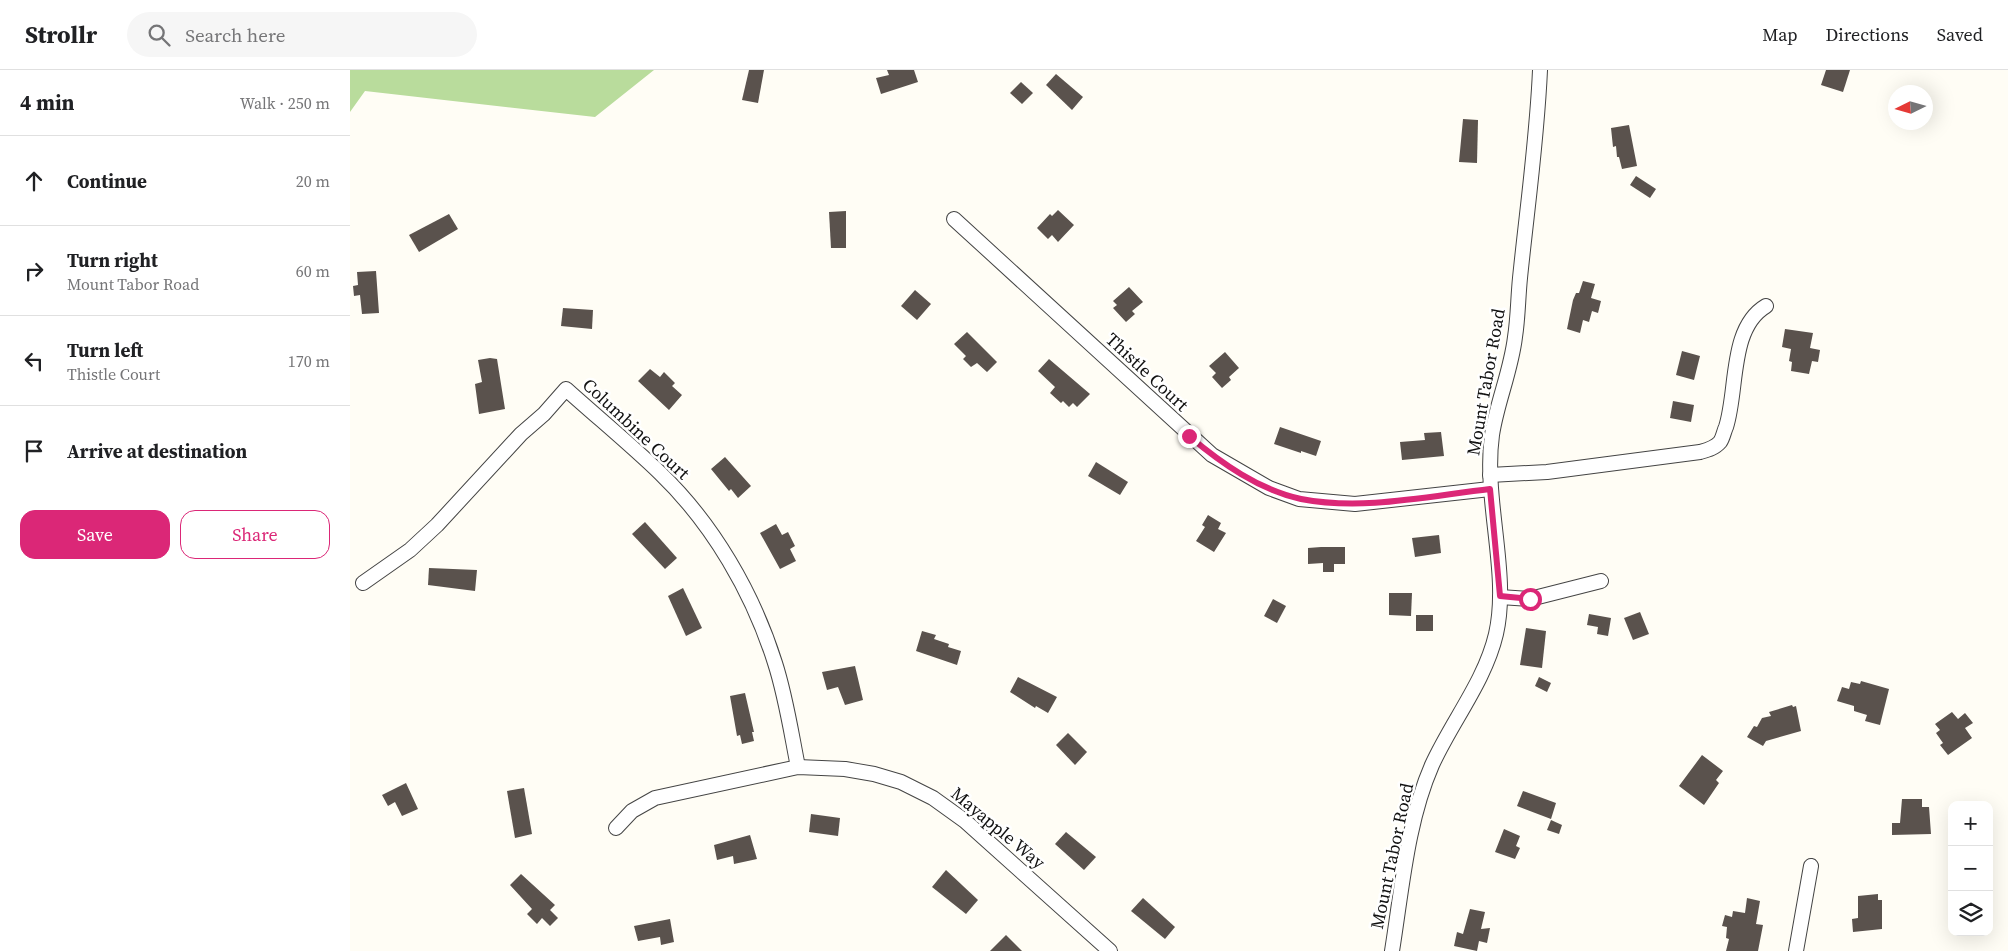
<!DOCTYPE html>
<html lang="en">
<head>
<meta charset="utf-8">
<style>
	:root { --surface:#fff; --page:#f6f6f6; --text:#202124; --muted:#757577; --line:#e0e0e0; --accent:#db2777 }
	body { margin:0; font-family:"Source Serif 4",serif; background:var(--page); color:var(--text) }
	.controls { position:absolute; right:15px; bottom:15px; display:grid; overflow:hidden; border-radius:10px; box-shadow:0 5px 20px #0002 }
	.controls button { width:45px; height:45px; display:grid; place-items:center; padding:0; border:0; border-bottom:1px solid var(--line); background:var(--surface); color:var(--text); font:25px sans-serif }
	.compass { position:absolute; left:1538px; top:15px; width:45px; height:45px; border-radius:50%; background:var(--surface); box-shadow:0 5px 20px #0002; rotate:265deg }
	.stop { position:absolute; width:15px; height:15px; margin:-11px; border:4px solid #db2777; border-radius:50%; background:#fff }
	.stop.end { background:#db2777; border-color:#fff; box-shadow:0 1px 5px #0008 }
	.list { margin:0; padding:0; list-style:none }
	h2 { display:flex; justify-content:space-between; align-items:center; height:65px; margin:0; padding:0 20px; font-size:21px }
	h2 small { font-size:16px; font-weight:400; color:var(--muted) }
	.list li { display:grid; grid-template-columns:32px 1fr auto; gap:15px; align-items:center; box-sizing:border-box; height:90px; padding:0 20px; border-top:1px solid var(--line) }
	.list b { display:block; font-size:19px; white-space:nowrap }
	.list p { margin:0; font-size:16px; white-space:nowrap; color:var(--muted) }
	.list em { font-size:16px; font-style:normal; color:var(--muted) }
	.actions { display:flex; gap:10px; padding:15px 20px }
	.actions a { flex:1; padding:11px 0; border:1px solid var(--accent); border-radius:15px; text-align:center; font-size:18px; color:var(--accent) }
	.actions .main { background:var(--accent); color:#fff }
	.icon { flex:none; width:28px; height:28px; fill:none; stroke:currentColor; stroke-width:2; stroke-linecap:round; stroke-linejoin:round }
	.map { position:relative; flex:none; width:1658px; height:881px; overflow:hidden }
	header { display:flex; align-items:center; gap:30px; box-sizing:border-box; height:70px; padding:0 25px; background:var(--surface); border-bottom:1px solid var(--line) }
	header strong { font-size:24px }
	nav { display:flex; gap:28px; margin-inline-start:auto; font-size:18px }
	.search { width:350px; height:45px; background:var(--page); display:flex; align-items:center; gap:12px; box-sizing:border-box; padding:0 18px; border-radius:28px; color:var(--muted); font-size:19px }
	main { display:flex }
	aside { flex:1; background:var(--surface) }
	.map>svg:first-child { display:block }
	.forest { fill:#b9dc9c }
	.building { fill:#5a524d }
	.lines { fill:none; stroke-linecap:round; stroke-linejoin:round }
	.minor-casing { stroke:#444; stroke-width:16 }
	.minor { stroke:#fff; stroke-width:14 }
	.route { stroke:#db2777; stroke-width:6 }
	.labels { text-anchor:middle; stroke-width:5; stroke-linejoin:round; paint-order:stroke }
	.street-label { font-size:18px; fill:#111; stroke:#fff }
</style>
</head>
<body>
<header>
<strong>Strollr</strong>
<div class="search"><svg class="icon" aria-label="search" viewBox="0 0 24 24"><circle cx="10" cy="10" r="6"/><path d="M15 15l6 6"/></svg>Search here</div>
<nav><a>Map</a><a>Directions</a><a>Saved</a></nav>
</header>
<main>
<aside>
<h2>4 min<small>Walk · 250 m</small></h2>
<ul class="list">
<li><svg class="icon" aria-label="ahead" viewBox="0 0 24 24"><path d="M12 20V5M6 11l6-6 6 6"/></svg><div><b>Continue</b></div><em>20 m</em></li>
<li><svg class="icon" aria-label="right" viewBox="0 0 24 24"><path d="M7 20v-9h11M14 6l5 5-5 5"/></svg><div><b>Turn right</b><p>Mount Tabor Road</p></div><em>60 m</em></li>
<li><svg class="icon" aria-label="left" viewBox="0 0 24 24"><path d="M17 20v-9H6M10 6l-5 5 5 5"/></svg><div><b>Turn left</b><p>Thistle Court</p></div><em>170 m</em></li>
<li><svg class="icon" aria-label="arrive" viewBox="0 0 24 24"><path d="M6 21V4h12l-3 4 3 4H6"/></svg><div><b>Arrive at destination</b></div></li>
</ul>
<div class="actions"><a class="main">Save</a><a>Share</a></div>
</aside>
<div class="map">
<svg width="1658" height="881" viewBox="0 0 1658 881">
	<rect width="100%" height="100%" fill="#fffdf5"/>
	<!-- forest -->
	<path class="forest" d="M0,0H304L245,47L15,21L0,42Z"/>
	<!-- building -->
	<g class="building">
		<path d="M399,0H414L408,33L392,30Z"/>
		<path d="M537,0H564L568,12L531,24L526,8L539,5Z"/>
		<path d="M1476,0H1500L1493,22L1471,15Z"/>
		<path d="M706,4L733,27L722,40L696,15Z"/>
		<path d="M671,12L683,23L672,34L660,23Z"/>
		<path d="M1113,49L1128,50L1127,93L1109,92Z"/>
		<path d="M1279,55L1287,96L1272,99L1269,87H1267L1266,76L1263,77L1261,58Z"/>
		<path d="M1286,106L1306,119L1300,128L1280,115Z"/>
		<path d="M708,140L724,155L708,172L702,165L698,169L687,158L700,144L702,146Z"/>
		<path d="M496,141V178H481L479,142Z"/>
		<path d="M99,144L108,159L69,182L59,165Z"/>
		<path d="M26,201L29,243L12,244L10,225L4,226L3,216L8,215L7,202Z"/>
		<path d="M1233,211L1245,214L1241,228L1251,231L1248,243L1242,241L1239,252L1233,250L1230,263L1217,259L1223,230L1226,223H1229Z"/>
		<path d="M779,217L793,232L782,241L785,244L776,252L763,238L767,235L763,231Z"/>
		<path d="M565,220L581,234L567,250L551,236Z"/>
		<path d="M213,238L243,240L242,259L211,256Z"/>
		<path d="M1435,259L1463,263L1460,278L1470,280L1468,292L1462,291L1459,304L1441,301L1442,292L1439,291L1441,279L1432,277Z"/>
		<path d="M617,262L647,292L637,302L627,293L621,297L613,289L616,286L604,274Z"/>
		<path d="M1332,281L1350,286L1344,310L1326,305Z"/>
		<path d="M875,282L889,298L879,307L881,310L872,318L862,307L866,303L859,296Z"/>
		<path d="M140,288L147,289L155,339L129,344L125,314L132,312L128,290Z"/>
		<path d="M699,289L740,324L727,337L723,333L719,337L713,331L711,333L700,323L705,317L688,301Z"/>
		<path d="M300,299L310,307L314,302L325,313L322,316L332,325L319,340L288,311Z"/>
		<path d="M1323,331L1344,335L1341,352L1320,348Z"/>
		<path d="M930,357L971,371L966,386L951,381V383L924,374Z"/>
		<path d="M1091,362L1094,386L1052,390L1050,372L1075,370L1074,363Z"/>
		<path d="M375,387L401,416L388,428L381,419L379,421L361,399Z"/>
		<path d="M746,392L778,412L770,425L738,406Z"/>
		<path d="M858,445L871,453L868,459L876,463L864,482L846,471L855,457L852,455Z"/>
		<path d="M295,452L327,488L315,499L282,464Z"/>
		<path d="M426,454L432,465L438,462L445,476L440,479L446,491L430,499L410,463Z"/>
		<path d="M1089,465L1091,483L1065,487L1062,468Z"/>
		<path d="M971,477H995V494H984V502H973V493L958,494V478Z"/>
		<path d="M79,498L127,500L125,521L78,515Z"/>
		<path d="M333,518L352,558L336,566L318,526Z"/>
		<path d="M1039,523H1062L1061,546L1039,545Z"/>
		<path d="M923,529L936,536L927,553L914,546Z"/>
		<path d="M1290,542L1299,564L1283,570L1274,548Z"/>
		<path d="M1239,544L1261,548L1258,566L1247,564L1248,557L1237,555Z"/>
		<rect x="1066" y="545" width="17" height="16"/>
		<path d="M1176,558L1196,561L1192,598L1170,595Z"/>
		<path d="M572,561L586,565L584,569L599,574L598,577L611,581L607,595L566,581Z"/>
		<path d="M505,596L513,630L495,635L488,617L477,620L472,602Z"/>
		<path d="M668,607L707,627L698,643L686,636L685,638L660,622Z"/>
		<path d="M1189,607L1201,613L1197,622L1185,616Z"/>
		<path d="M1511,611L1539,619L1530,655L1515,651L1517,645L1504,641V636L1487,631L1492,617L1499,619L1501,612L1510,614Z"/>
		<path d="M395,623L404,662H402L404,671L392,674L390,665L387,666L380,626Z"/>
		<path d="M1442,635L1443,637L1446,636L1451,661L1416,671L1413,676L1397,667L1404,656L1407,657L1412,648L1421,646L1419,642Z"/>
		<path d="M1602,642L1608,649L1615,643L1623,653L1615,658L1622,668L1598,685L1590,675L1593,673L1586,663L1590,660L1585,654Z"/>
		<path d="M718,663L737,682L725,695L706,675Z"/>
		<path d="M1352,685L1373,701L1366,710L1369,713L1354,735L1329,716Z"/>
		<path d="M56,713L68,739L52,746L45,732L38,736L32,725Z"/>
		<path d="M174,718L182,764L165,768L157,721Z"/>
		<path d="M1173,721L1206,733L1201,749L1167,736Z"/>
		<path d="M1552,729H1572V737H1579L1581,764L1542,765V753H1550Z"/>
		<path d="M461,744L490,748L488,766L459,762Z"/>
		<path d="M1201,750L1212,755L1209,764L1197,760Z"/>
		<path d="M1154,759L1170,766L1166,776L1170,778L1165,789L1145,782Z"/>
		<path d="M716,762L746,787L734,800L705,774Z"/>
		<path d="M400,765L407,789L384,794L383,786L367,790L364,775Z"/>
		<path d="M596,800L628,830L616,844L582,817Z"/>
		<path d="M171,804L205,835L200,840L208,848L200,856L192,848L187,854L177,844L182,839L160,815Z"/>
		<path d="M1528,824V830H1532V859L1503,862L1502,849L1508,848V826Z"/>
		<path d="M793,828L825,857L815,869L781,841Z"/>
		<path d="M1397,828L1410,831L1406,854L1413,855L1408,881H1376L1379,869L1376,868L1377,857L1372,856L1375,845L1382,847L1383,841L1395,843Z"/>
		<path d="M1120,839L1135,842L1131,859L1140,858L1137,873L1129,871L1127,881L1104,876L1107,862L1113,864Z"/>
		<path d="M320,849L324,872L311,875L310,867L288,871L284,856Z"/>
		<path d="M656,865L672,881H640Z"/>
	</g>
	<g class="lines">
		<defs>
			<g id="minor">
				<path d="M604,149L862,385L919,418L949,429L1005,434L1140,419"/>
				<path d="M1140,405L1197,402L1350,382C1357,380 1365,378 1370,372C1373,368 1374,361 1376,357C1388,320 1379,258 1416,236"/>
				<path d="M13,513L60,480L87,455L171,364L194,344L216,319C247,347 280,374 310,403C363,454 403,523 425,593C436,627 441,662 448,697"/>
				<path d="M1150,527L1180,529L1251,511"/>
				<path d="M266,758L282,741L305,728L448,697L495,699L524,704L551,712L583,728L615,751L760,881"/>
				<path d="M1042,881C1052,819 1057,752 1082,695C1102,651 1135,611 1146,564C1160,503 1133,430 1142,365C1147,332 1161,301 1165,267C1168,248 1168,228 1170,208C1177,139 1187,70 1190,0"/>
				<path d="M1446,881L1461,796"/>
			</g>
		</defs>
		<!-- minor casing -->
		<use href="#minor" class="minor-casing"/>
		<!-- minor -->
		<use href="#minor" class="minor"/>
	</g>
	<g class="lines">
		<!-- route -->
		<path class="route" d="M839,366C871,393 909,420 951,429C1013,441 1079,426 1140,419L1150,526L1180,529"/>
	</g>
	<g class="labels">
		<!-- street labels -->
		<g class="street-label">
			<text transform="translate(797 302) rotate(43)" y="6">Thistle Court</text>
			<text transform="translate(1136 312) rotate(-80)" y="6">Mount Tabor Road</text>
			<text transform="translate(286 359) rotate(43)" y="6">Columbine Court</text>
			<text transform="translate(648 758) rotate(40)" y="6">Mayapple Way</text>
			<text transform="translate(1042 786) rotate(-78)" y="6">Mount Tabor Road</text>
		</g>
	</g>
</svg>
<div class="controls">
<button>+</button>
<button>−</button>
<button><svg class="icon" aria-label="layers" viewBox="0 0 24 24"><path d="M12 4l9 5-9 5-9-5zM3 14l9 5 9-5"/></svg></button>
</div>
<svg class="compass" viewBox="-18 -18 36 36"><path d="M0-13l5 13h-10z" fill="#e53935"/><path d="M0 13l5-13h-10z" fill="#757577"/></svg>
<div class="stop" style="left:1180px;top:529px"></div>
<div class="stop end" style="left:839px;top:366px"></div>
</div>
</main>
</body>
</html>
